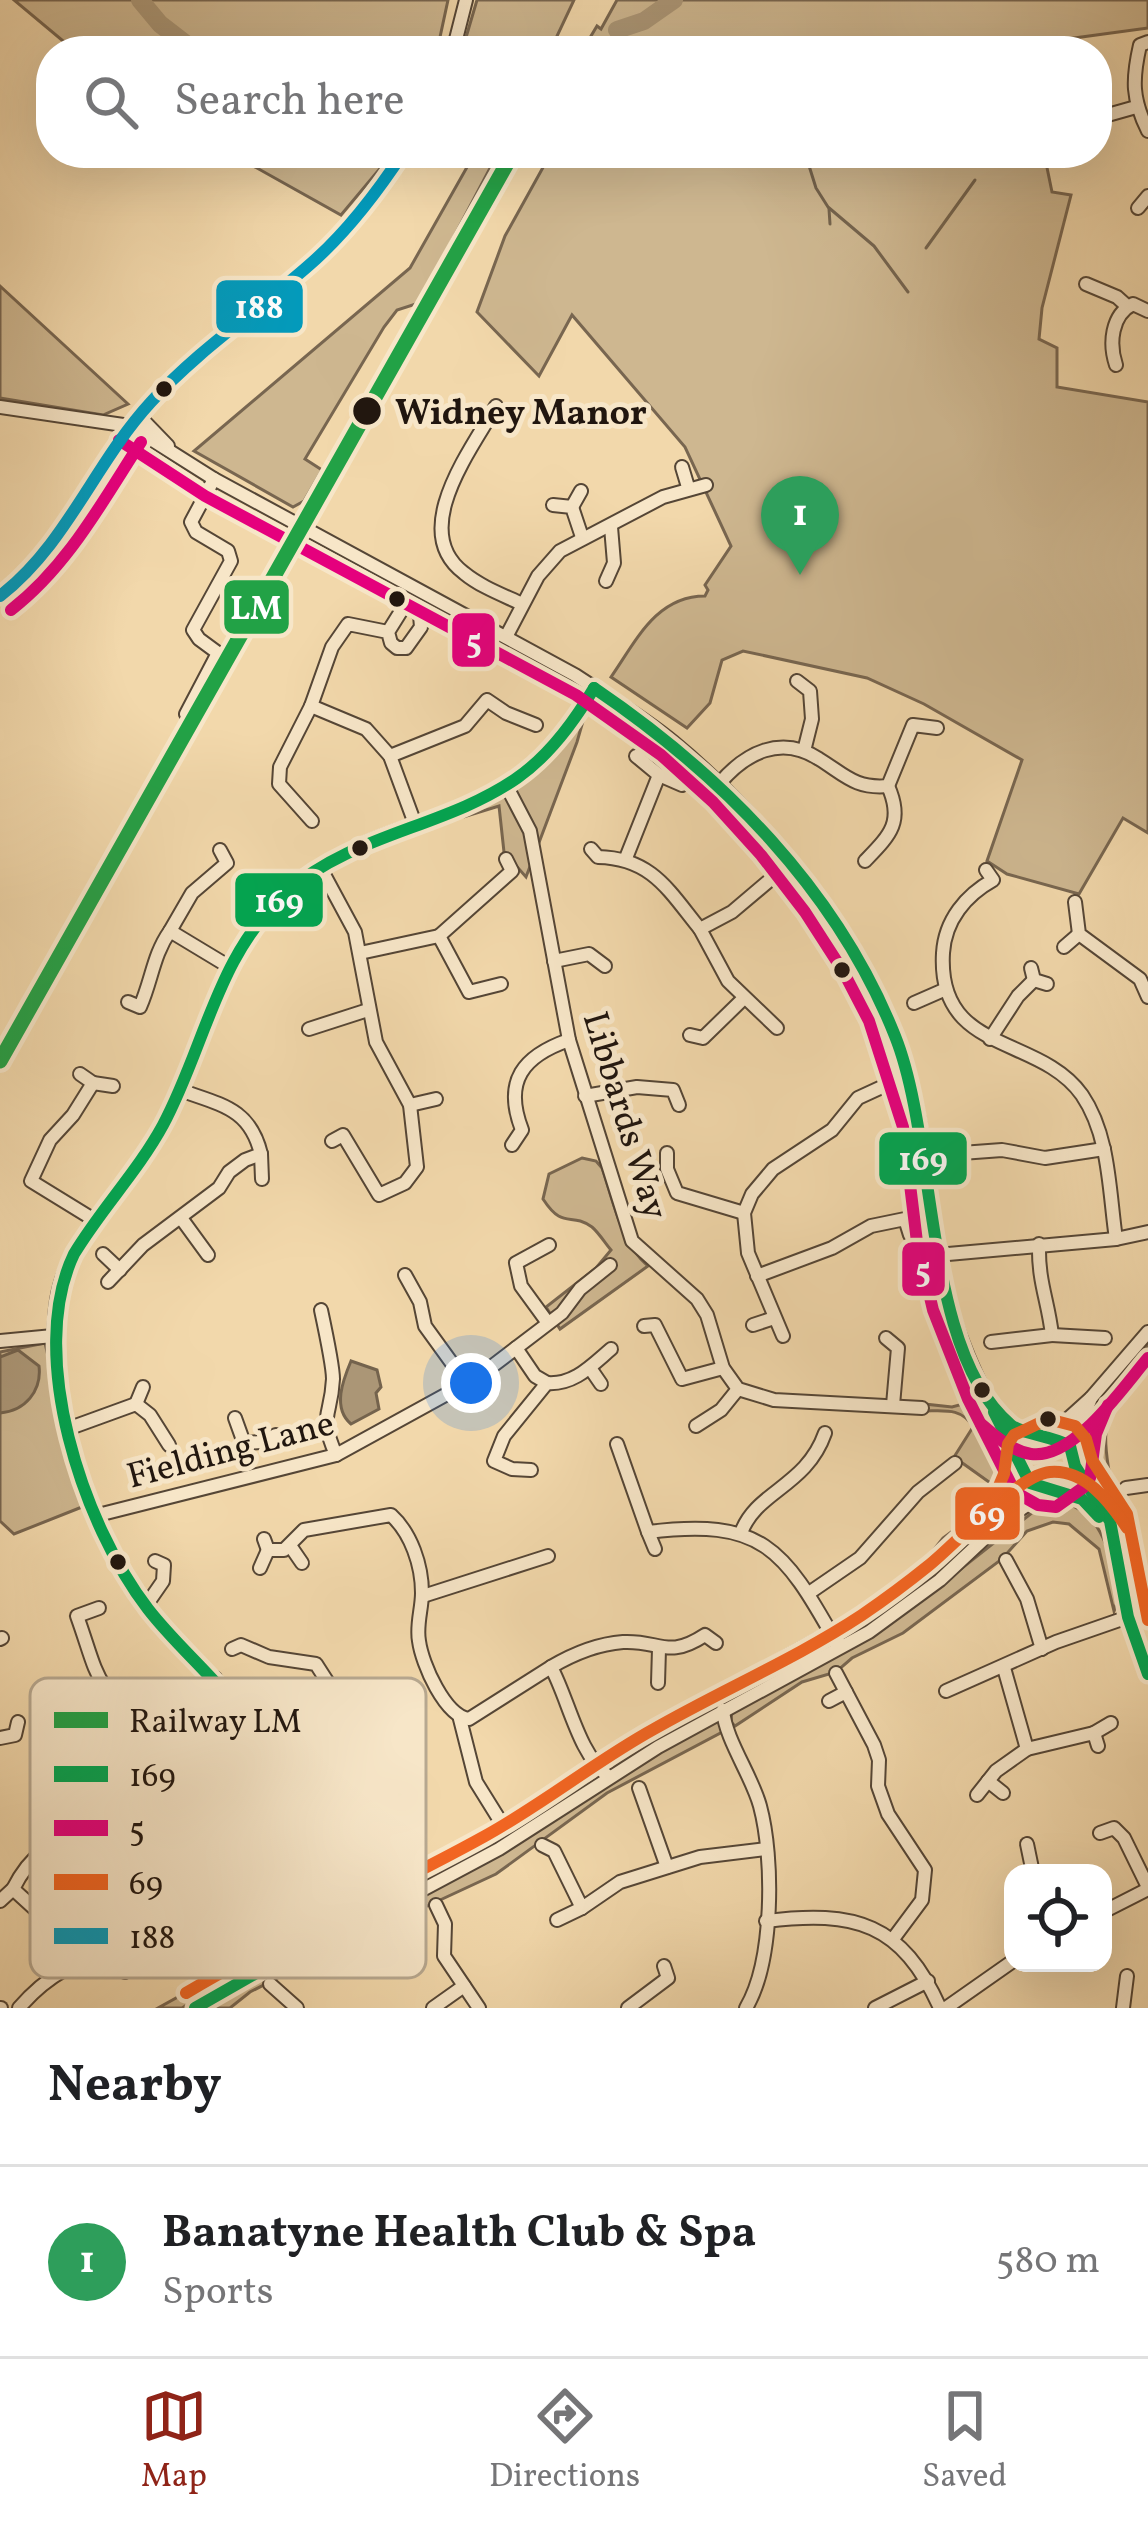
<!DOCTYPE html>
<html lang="en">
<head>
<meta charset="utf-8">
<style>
	:root { --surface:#fff; --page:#f6f6f6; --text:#202124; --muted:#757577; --line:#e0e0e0; --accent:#8f2418 }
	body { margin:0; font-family:Vollkorn,serif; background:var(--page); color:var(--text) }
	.controls { position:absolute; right:36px; bottom:36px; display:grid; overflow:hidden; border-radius:24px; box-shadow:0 12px 48px #0002 }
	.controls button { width:108px; height:108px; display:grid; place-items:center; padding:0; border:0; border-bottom:3px solid var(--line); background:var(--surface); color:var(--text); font:60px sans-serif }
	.you { position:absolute; left:471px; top:1383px; width:42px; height:42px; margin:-30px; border:9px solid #fff; border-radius:50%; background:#1a73e8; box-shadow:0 0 0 18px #1a73e833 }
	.badge { display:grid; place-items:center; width:78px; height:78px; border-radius:50%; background:var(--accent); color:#fff; font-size:39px; font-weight:700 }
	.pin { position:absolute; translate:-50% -99px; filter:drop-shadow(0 3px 6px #0008) }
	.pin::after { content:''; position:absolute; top:63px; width:42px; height:36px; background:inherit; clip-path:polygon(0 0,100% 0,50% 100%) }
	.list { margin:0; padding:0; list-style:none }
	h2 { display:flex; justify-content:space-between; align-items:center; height:156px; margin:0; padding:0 48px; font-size:51px }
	h2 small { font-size:39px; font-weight:400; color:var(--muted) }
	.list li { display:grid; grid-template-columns:78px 1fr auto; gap:36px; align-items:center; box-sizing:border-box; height:192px; padding:0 48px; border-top:3px solid var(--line) }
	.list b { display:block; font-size:45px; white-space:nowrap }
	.list p { margin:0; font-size:39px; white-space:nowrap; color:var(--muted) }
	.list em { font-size:39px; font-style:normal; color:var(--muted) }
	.icon { flex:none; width:66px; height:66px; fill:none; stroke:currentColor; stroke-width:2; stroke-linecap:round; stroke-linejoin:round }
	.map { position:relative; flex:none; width:1148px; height:2008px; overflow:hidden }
	.search { position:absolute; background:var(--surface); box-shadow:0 12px 48px #0002; left:36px; right:36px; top:36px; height:132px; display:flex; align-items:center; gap:30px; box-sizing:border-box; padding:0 42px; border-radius:48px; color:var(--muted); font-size:45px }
	.sheet { height:348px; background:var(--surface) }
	nav { display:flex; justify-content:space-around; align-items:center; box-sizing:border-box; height:168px; border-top:3px solid var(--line); background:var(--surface); font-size:33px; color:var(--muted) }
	nav a { display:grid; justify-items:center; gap:6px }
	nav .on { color:var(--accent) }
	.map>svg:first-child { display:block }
	.green { fill:#ceb790; stroke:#786650; stroke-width:3 }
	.water { fill:#ab9676; stroke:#74634d; stroke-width:3 }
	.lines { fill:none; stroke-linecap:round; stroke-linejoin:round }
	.stream { stroke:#74634d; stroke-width:3 }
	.river { stroke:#ab9676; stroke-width:18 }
	.minor-casing { stroke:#554636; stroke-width:16 }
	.minor { stroke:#f7e6c8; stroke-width:12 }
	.bus-1-casing { stroke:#f7e6c8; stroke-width:21 }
	.bus-2-casing { stroke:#f7e6c8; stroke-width:21 }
	.bus-3-casing { stroke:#f7e6c8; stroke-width:21 }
	.bus-4-casing { stroke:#f7e6c8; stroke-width:21 }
	.bus-1 { stroke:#00a651; stroke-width:12 }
	.bus-2 { stroke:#e5007d; stroke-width:12 }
	.bus-3 { stroke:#f26522; stroke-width:12 }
	.bus-4 { stroke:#039abb; stroke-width:12 }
	.rail-1-casing { stroke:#f7e6c8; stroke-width:24 }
	.rail-1 { stroke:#22a246; stroke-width:15 }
	.bus-dot { fill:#21160f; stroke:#f7e6c8; stroke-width:4.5 }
	.labels { text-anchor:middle; stroke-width:10; stroke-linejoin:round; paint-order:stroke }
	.stop-label { font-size:36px; font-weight:bold; fill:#21160f; stroke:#f7e6c8; text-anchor:start }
	.street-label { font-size:36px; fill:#21160f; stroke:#f7e6c8 }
	.key { fill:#f7e6c8; stroke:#b7a890; stroke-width:3 }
	.key-label { font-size:33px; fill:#21160f }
	.line-badge { stroke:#f7e6c8; stroke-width:4.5 }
	.badge-label { font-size:33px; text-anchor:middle; font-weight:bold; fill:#fff }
</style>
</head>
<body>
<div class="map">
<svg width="1148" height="2008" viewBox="0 0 1148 2008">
	<rect width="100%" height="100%" fill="#f2d8ab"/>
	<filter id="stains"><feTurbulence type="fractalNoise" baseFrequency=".00167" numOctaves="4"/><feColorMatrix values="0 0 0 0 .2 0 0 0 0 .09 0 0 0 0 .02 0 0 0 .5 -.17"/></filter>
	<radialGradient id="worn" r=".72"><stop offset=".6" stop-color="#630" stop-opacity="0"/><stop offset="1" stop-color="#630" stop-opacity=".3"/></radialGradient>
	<!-- green -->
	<g class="green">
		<path d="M14,0H448L437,51H75Z"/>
		<path d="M477,0H574L550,51H462Z"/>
		<path d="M617,0H1148V28L1023,45L1019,51H582L597,26L601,29Z"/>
		<path d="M230,153H393L341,215Z"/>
		<path d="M475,153H498L419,303L397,310L384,327L305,459L322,470L304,501L293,507L194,451L410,268Z"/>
		<path d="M551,153H1044L1052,192L1071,195L1042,308L1039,339L1057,348V387L1148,402V833L1123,818L1079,894L1007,874L987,861L1022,760L924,704L867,678L743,651L722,660L710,703L687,728L611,677C636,641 656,596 705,596L708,590L705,585L731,546L685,447L572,315L539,376L477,312L505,236Z"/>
		<path d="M0,286L128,404L103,415L0,398Z"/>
		<path d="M583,721L577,742L526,877L504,852L499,806L467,816L470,811C524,783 543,767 583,721Z"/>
		<path d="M918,1143L934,1257L1012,1461C1013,1476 1013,1493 1005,1507C988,1537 872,1636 840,1633L834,1626L859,1617L904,1587L943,1538L973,1516L989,1482L954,1457L973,1427C962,1407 943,1411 923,1411L924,1404L952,1407L967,1403L939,1316L929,1270L910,1239L917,1232L911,1221Z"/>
		<path d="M582,1158L596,1161L602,1168C613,1200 621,1244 648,1266L560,1329L546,1307L596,1268L611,1250C605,1243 599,1233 592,1227C570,1211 564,1231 543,1199L549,1174Z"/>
		<path d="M1148,1338C1148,1369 1114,1393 1107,1424C1100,1453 1122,1525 1127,1558L1113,1516L1091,1472L1087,1449L1109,1388Z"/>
		<path d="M45,1343L82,1507L14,1534L0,1521V1352Z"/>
		<path d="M1047,1501C1091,1501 1106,1535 1114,1573C1117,1588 1120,1598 1114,1611L1099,1549L1069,1524L1053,1522L1027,1531L1002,1559L903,1633L852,1658L836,1672L802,1682L735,1726L731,1722L732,1709L938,1587Z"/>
		<path d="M822,1630L829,1639L826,1647L614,1765L603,1761L691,1702Z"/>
		<path d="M717,1720L726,1730L607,1793L496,1874L326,1953L250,1992L230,2008H203L273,1966L472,1870L615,1777Z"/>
		<path d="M588,1766L591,1776L585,1785L481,1852L349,1915L340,1919L329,1916L480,1838Z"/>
		<path d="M306,1925L300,1938L260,1958L182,2008H158L194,1988L218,1961L252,1954Z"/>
	</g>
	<!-- water -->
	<g class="water">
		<path d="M18,1350L39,1366C42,1391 25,1411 0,1413V1357Z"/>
		<path d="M351,1361L377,1370L381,1387L376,1393L379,1409L351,1424C332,1408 343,1380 351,1361Z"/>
	</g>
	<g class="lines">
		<!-- stream -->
		<g class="stream">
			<path d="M805,153L816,188L828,207L874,246L908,292"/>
			<path d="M829,209L830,224"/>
			<path d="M926,248L975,180"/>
		</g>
		<!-- river -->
		<g class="river">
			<path d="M140,0L160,24L195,51"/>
			<path d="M617,30L644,21L674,0"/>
		</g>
		<defs>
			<g id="minor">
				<path d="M1148,42L1140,45C1132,80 1132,99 1148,131"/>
				<path d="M453,51L466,0"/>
				<path d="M1097,118L1136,107"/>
				<path d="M1138,208L1148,196"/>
				<path d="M1086,284L1117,297L1127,306"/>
				<path d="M1116,365C1109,344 1111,315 1133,304L1148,311"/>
				<path d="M496,406C471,450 408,531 464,573C481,587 503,595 522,604"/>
				<path d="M0,407L130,426"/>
				<path d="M140,417L168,446"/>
				<path d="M130,426L214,479L575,675C608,697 643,717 673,742C775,827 868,947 908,1074C926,1133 926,1195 937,1255C951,1332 986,1397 1021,1466"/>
				<path d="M682,467L688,487"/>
				<path d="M553,505L572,507L582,537"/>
				<path d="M572,507L581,491"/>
				<path d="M606,581L614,563L611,527"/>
				<path d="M0,596C57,559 88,484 127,431C178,361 254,316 316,259C349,229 379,190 403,153"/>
				<path d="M506,637L538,576L560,551L663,497L706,485"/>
				<path d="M797,681L810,691L812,719L804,751"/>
				<path d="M311,706L332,647L348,624L388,632L403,608H411L420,615L421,627L406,648H397L391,643L388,632"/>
				<path d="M186,714L218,653L199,639L193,630L231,561L228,551L196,532L191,522L214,479"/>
				<path d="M390,756L465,726L487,700L506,713L536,725"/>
				<path d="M659,775L682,785"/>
				<path d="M719,784C745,753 781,734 819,759C845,775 855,789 888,786L913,725L937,728"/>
				<path d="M506,785L530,831L569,1040L632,1241L697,1299L707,1315L723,1368L738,1389L774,1400L922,1408"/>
				<path d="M312,821L279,784L280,767L311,706L366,729L390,756L414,821"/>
				<path d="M591,849L598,857C652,858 669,891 700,929L732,912L790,863"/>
				<path d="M626,858L659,775L636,756"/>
				<path d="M865,861C890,835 904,822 888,786"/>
				<path d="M320,867L355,932L376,1042L410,1105L417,1167L405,1183L379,1195L343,1135L332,1141"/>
				<path d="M986,870L993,880C966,895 945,920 943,953C937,1055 1039,1034 1082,1095C1110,1136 1109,1192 1116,1239"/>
				<path d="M1075,902L1079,934L1140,979L1148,997"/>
				<path d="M700,929L728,981L777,1028"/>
				<path d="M170,931L192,893L227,863L220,850"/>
				<path d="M439,936L512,871L506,859"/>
				<path d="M1064,947L1079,934"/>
				<path d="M360,953L439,936L469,992L501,984"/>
				<path d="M554,961L589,954L605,966"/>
				<path d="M1031,968L1034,980L1047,984"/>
				<path d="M128,1002L140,1007C152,980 153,955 170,931L228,966"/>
				<path d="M914,1003L946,989"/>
				<path d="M309,1029L368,1010"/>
				<path d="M690,1035L703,1038L743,999"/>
				<path d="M990,1039L1018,996L1034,980"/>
				<path d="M80,1074L93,1083L73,1115L50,1140L31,1181L96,1221"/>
				<path d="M93,1083L113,1086"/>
				<path d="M585,1096L637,1087L673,1090L679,1105"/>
				<path d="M410,1105L436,1099"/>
				<path d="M512,1145L522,1130C503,1081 523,1056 569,1040"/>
				<path d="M667,1153V1169L677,1193L744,1213"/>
				<path d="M261,1154L262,1179"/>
				<path d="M948,1154L1002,1150L1045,1158L1104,1149"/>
				<path d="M181,1218L208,1255"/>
				<path d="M103,1254L120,1270"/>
				<path d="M937,1255L1116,1239L1148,1232"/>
				<path d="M405,1275L420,1302L425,1326L467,1384"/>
				<path d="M757,1276L832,1248L871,1226L905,1219L910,1235"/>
				<path d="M108,1282L143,1245L219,1188L229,1172L245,1160L261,1154C250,1108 221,1105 180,1090"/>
				<path d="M321,1310C324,1324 333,1368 333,1379C331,1419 318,1413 336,1455"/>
				<path d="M548,1323L521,1286L516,1263L549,1245"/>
				<path d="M753,1325L774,1318"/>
				<path d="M644,1326L655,1325L682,1379L723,1368"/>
				<path d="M1052,1335L1105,1338"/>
				<path d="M783,1336L748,1253L744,1213L752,1194L773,1169L832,1130L858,1098L908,1075"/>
				<path d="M886,1338L898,1348L893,1405"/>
				<path d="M0,1341L53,1336"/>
				<path d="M991,1342L1052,1335C1048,1300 1038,1282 1039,1244"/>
				<path d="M516,1348L535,1376L547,1383L504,1436L494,1461L512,1469L531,1470"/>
				<path d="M590,1368L601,1384"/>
				<path d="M547,1383C574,1385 591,1366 611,1349"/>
				<path d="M136,1404L143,1387"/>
				<path d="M998,1414L1020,1431L1039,1437"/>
				<path d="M235,1418L244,1443L261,1442L276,1435"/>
				<path d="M696,1426L721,1410L738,1389"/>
				<path d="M70,1428L136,1404L150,1415L169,1445"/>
				<path d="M1050,1435L1091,1398L1148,1332"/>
				<path d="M617,1444L648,1532C761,1518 783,1547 836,1642L842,1645"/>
				<path d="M1075,1456L1059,1438L1039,1437L1023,1455L1022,1475C1039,1493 1069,1496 1075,1466C1076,1456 1075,1446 1077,1436C1080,1423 1086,1411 1091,1398"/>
				<path d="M1075,1466L1110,1521L1128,1617L1148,1674"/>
				<path d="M1126,1488L1148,1485"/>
				<path d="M1055,1489L1077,1497L1098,1517"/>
				<path d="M94,1516L336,1455L478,1377L562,1313L580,1289L610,1265"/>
				<path d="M1004,1520L1022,1475"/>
				<path d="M648,1532L655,1549"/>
				<path d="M741,1533C756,1491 806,1487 825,1433"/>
				<path d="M264,1539L268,1550H284L304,1530L391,1515C411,1533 422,1565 422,1593C422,1609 416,1625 419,1641C422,1664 445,1716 469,1719L551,1667C569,1700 578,1754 609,1777"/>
				<path d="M291,1547L302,1563"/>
				<path d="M1006,1560L1027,1599L1042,1649"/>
				<path d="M260,1568L268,1550"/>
				<path d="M809,1593L860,1558L918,1492L955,1463"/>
				<path d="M423,1596L548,1556"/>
				<path d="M145,1607L163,1581L164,1565L155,1561"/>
				<path d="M99,1608L77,1616C98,1674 93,1688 148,1726"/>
				<path d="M0,1639L2,1638"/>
				<path d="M232,1649L241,1645L269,1657L316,1664C366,1743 408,1786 289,1825"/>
				<path d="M551,1667C573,1654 596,1644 623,1642C660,1640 667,1660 705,1635L716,1643"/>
				<path d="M1004,1668L1027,1749L1094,1733L1098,1746"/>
				<path d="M836,1673L846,1692"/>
				<path d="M215,1678C193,1695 166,1706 148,1726C191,1761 181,1789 183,1838C185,1877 195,1940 234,1956"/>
				<path d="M658,1683L659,1649"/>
				<path d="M946,1691L1056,1642L1128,1617"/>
				<path d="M829,1701L846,1692L874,1745L879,1760L878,1786L888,1814L925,1870L922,1900L893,1939"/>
				<path d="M723,1710C725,1739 752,1776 760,1806C774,1858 774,1961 746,2008"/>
				<path d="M460,1719L476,1782L499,1819"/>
				<path d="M1094,1733L1111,1723"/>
				<path d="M0,1738L15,1735L18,1722"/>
				<path d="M988,1781L1003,1793"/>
				<path d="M362,1785C390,1806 394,1833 411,1864L393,1874"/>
				<path d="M639,1788L667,1867"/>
				<path d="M977,1795L996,1771L1027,1749"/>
				<path d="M1100,1833L1114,1828L1124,1838L1148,1887"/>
				<path d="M1027,1844L1033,1873"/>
				<path d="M542,1845L554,1851L582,1908L620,1882L700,1857L766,1849"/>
				<path d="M189,1875L220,1858L268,1842L265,1825"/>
				<path d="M0,1901L13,1889"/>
				<path d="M436,1905L445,1924L444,1956L479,2008"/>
				<path d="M1103,1912L1148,1889"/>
				<path d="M557,1920L582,1908"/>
				<path d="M766,1921C855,1910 902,1923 940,2008"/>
				<path d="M323,1935C296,1871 290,1800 257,1738C229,1686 182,1653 146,1607C92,1540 31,1357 64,1274C87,1218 136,1177 164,1123C208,1040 210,963 285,894C354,831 428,829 503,787C543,765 572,726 594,688"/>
				<path d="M79,1960L70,1941L13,1889C31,1853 52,1842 89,1828L98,1842"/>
				<path d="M270,1984L297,2008"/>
				<path d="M0,2008H1"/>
				<path d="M19,2008C48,1974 77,1961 118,1948L125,1972"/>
				<path d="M195,2008L277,1959L396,1904L499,1849L658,1747L869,1632L940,1580L1003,1521L1050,1490"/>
				<path d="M433,2008L464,1986"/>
				<path d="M628,2008L668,1978L664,1966"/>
				<path d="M875,2008L928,1981"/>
				<path d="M946,2008L1013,1961"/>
				<path d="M1123,2008L1127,1976"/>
			</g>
		</defs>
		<!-- minor casing -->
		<use href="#minor" class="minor-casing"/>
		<!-- minor -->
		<use href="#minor" class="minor"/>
		<defs>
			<g id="bus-1">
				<path d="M594,688C722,775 837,890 895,1036C938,1143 923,1352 1011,1425C1022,1434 1052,1436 1070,1446L1075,1466L1110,1521L1128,1617L1148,1674"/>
				<path d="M994,1412L1030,1483L1082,1499L1099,1517"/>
				<path d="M323,1935C298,1870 290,1796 255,1735C227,1686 182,1653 148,1609C83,1525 26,1354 74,1254C101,1209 138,1171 163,1125C205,1047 217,954 287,892C354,833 445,828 517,778C550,755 574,722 594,688"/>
				<path d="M195,2008L323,1935"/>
			</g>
			<g id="bus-2">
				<path d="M119,440L205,496L576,695L661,755L713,802L761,855L805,912L843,971L869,1021L903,1127L917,1242L933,1310L968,1399L1015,1492L1038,1505L1056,1507L1084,1487L1090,1478L1096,1434L1108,1405"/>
				<path d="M11,610C68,566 102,502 141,442"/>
				<path d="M981,1424C996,1436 1011,1451 1031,1454C1074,1460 1123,1387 1148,1358"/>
			</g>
			<g id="bus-3">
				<path d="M987,1514L1004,1474L1008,1444L1014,1435L1048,1419L1075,1426L1086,1439L1092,1460L1127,1514L1148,1620"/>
				<path d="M186,1993C283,1935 386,1891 485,1836C543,1804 596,1761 654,1729C722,1690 797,1658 862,1615C884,1600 907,1583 928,1566C955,1545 1017,1475 1050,1472C1085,1469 1110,1502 1127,1528"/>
			</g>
			<path id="bus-4" d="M0,596C67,544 94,464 151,402C200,348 262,308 316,259C350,228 378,191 403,153"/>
		</defs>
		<!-- bus-1 casing -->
		<use href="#bus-1" class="bus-1-casing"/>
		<!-- bus-2 casing -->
		<use href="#bus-2" class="bus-2-casing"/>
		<!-- bus-3 casing -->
		<use href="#bus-3" class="bus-3-casing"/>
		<!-- bus-4 casing -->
		<use href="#bus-4" class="bus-4-casing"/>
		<!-- bus-1 -->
		<use href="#bus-1" class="bus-1"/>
		<!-- bus-2 -->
		<use href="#bus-2" class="bus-2"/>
		<!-- bus-3 -->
		<use href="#bus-3" class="bus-3"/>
		<!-- bus-4 -->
		<use href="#bus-4" class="bus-4"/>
		<defs>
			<path id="rail-1" d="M0,1061L513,153"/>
		</defs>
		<!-- rail-1 casing -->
		<use href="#rail-1" class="rail-1-casing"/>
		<!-- rail-1 -->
		<use href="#rail-1" class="rail-1"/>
	</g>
	<!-- markers -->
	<g class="bus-dot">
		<circle cx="164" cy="389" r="10"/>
		<circle cx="367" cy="411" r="16"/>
		<circle cx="397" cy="599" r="10"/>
		<circle cx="360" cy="848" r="10"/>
		<circle cx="842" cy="970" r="10"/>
		<circle cx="982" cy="1390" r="10"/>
		<circle cx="1048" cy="1419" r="10"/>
		<circle cx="118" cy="1562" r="10"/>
	</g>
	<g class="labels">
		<!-- stop labels -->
		<g class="stop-label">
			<text x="395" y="424">Widney Manor</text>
		</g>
		<!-- street labels -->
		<g class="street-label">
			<text transform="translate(627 1115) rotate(73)" y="13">Libbards Way</text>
			<text transform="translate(230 1448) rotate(-15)" y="13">Fielding Lane</text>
		</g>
	</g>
	<!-- legend -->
	<rect x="30" y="1678" width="396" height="300" rx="18" class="key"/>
	<rect x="54" y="1712" width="54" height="16" fill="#22a246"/>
	<rect x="54" y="1766" width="54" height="16" fill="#00a651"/>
	<rect x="54" y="1820" width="54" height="16" fill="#e5007d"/>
	<rect x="54" y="1874" width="54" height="16" fill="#f26522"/>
	<rect x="54" y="1928" width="54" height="16" fill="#039abb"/>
	<g class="key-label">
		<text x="129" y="1732">Railway LM</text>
		<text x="129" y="1786">169</text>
		<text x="129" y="1840">5</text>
		<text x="129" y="1894">69</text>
		<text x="129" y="1948">188</text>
	</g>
	<g class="line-badge">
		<rect x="214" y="278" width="91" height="57" rx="12" fill="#039abb"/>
		<rect x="222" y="578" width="69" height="58" rx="12" fill="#22a246"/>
		<rect x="450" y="611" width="47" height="58" rx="12" fill="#e5007d"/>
		<rect x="233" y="871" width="92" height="58" rx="12" fill="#00a651"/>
		<rect x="877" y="1130" width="92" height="57" rx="12" fill="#00a651"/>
		<rect x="900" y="1240" width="47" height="58" rx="12" fill="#e5007d"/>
		<rect x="953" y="1485" width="69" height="57" rx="12" fill="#f26522"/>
	</g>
	<g class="badge-label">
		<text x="259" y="318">188</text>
		<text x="256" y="619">LM</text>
		<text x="474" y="652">5</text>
		<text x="279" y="912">169</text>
		<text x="923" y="1170">169</text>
		<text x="923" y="1281">5</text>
		<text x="987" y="1525">69</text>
	</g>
	<rect width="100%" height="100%" filter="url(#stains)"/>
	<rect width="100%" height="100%" fill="url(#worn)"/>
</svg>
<div class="controls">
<button><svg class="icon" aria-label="locate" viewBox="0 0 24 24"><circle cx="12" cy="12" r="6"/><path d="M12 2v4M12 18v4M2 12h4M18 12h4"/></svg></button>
</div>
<div class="you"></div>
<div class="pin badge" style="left:800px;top:575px;background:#2e9e5b">1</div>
<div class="search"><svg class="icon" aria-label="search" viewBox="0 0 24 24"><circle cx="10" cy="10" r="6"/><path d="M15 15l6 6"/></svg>Search here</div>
</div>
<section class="sheet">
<h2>Nearby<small></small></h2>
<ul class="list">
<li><span class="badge" style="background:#2e9e5b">1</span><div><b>Banatyne Health Club &amp; Spa</b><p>Sports</p></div><em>580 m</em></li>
</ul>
</section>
<nav>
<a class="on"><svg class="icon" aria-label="map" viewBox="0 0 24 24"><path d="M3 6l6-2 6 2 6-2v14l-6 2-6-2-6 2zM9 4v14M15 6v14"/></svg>Map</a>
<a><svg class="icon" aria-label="directions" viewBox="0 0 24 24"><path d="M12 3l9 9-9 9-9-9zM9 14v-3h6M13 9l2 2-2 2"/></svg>Directions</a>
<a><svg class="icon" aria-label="saved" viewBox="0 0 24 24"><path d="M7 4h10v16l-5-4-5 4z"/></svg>Saved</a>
</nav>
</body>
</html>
